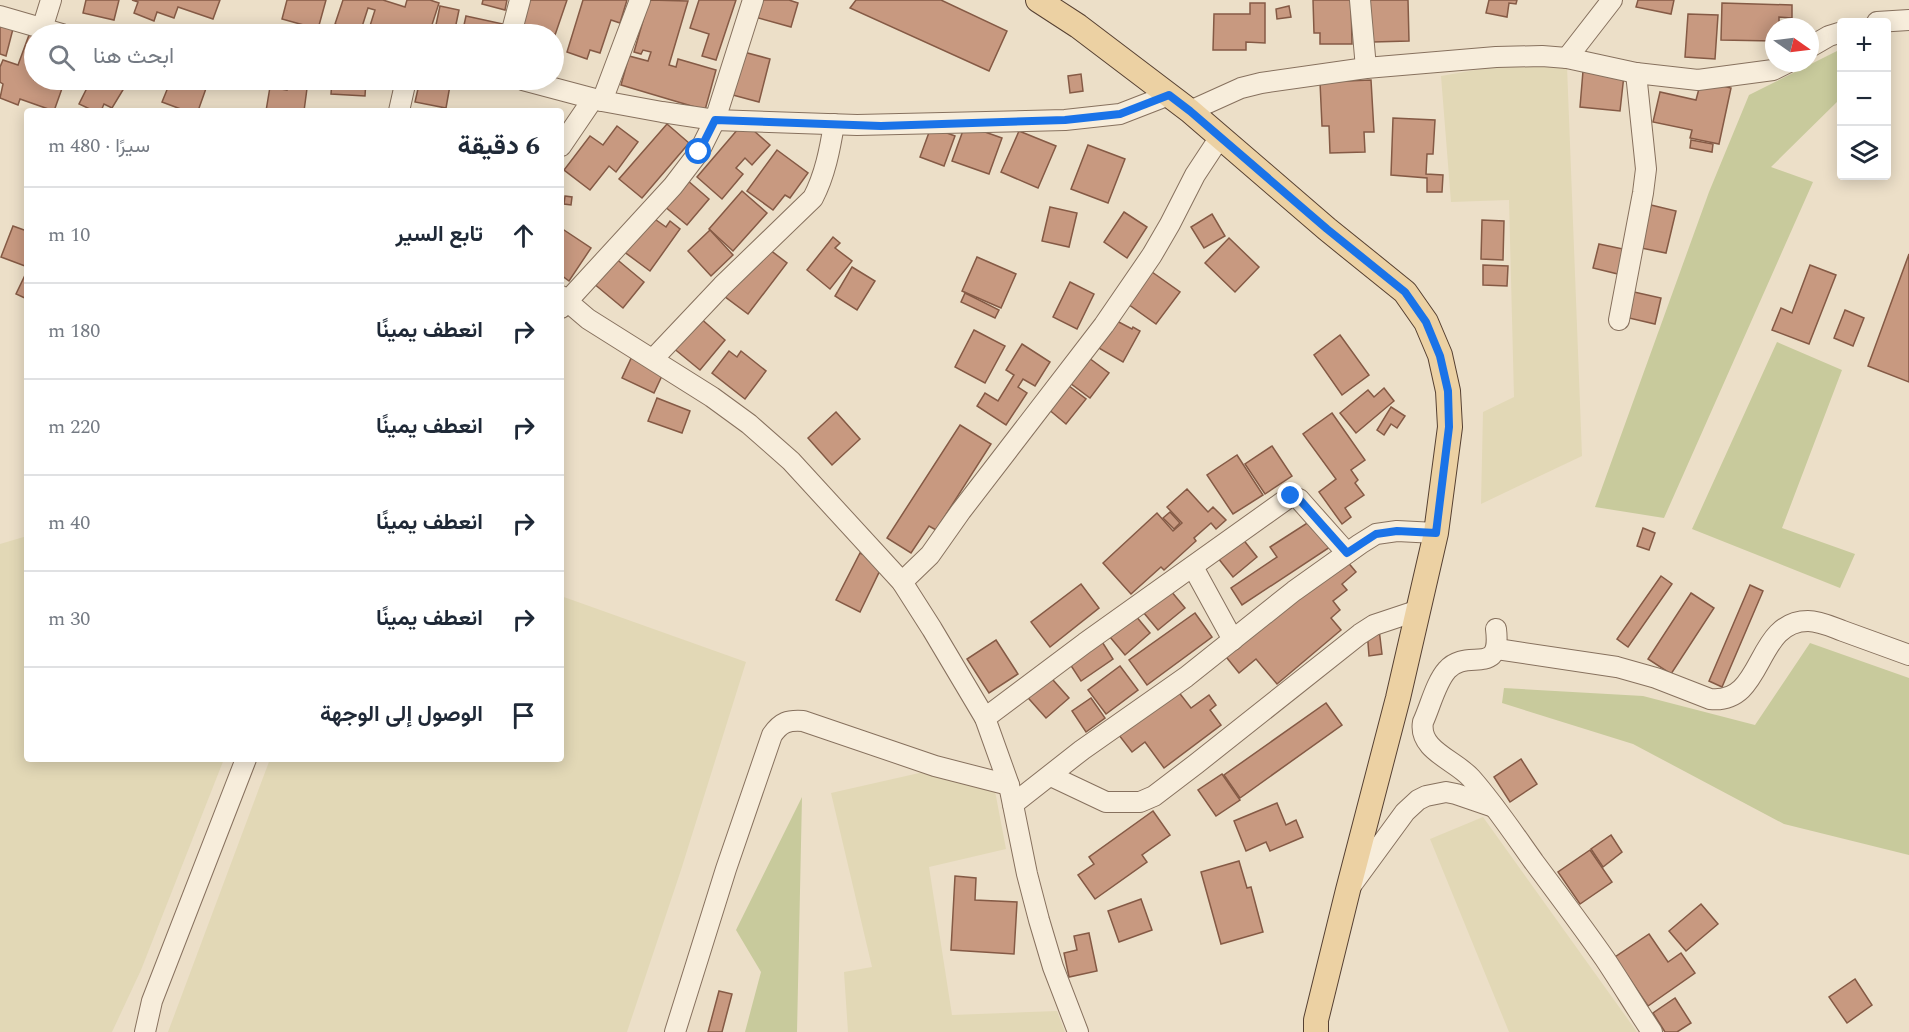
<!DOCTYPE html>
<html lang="ar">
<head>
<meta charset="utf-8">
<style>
	:root { --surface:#fff; --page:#f2f2f3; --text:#1f2937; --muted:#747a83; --line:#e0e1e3 }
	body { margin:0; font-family:Spectral,Vazirmatn,serif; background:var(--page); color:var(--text); direction:rtl }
	.controls { position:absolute; right:18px; top:18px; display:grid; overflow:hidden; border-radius:6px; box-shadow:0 3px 15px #0003 }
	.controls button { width:54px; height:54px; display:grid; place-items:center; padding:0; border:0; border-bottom:2px solid var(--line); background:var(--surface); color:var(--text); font:30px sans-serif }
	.compass { position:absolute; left:1765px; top:18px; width:54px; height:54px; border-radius:50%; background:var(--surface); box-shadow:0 3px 15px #0003; rotate:104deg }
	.stop { position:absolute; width:18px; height:18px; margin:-14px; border:4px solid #1a73e8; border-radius:50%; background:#fff }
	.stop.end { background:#1a73e8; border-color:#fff; box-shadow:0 2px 6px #0008 }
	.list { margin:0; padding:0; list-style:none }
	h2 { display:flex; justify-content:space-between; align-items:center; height:78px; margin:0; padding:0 24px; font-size:26px }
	h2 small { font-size:20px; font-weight:400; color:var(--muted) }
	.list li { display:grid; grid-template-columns:39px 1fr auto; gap:18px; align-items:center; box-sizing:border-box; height:96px; padding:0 24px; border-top:2px solid var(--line) }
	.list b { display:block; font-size:22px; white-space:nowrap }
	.list em { font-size:20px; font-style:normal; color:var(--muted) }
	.icon { flex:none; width:33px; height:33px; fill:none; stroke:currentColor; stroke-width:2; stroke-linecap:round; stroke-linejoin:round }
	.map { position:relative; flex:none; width:1909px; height:1032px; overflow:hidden; direction:ltr }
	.search { position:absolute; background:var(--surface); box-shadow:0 3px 15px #0003; left:24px; top:24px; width:540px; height:66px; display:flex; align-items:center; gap:15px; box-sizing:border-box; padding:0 21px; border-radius:33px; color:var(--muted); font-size:22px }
	.panel { position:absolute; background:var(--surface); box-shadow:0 3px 15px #0003; left:24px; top:108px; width:540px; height:654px; border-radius:6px; direction:rtl }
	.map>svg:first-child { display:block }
	.farmland { fill:#e2d8b6 }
	.green { fill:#c8ca9c }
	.building { fill:#c89980; stroke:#855a45; stroke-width:1.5 }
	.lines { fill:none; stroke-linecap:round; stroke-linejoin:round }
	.minor-casing { stroke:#87715e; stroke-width:22 }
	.major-casing { stroke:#564032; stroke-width:26 }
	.minor { stroke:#f7eddb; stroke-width:20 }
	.major { stroke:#ecd1a3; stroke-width:24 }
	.route { stroke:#1a73e8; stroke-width:8 }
</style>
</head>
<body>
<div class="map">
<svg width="1909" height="1032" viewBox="0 0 1909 1032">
	<rect width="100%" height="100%" fill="#ecdfc8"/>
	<!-- farmland -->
	<g class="farmland">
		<path d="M1498,66H1567L1582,456L1481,504L1483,412L1514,397L1509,200L1451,202L1441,76Z"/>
		<path d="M27,536V759H224L141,970L112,1032H0V544Z"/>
		<path d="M561,596L746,662L681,870L627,1032H168L270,759H561Z"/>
		<path d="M928,771L995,791L1006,849L929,867L952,1015L1057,1011L1065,1032H848L844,972L872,967L831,793Z"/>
		<path d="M1483,817L1637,1032H1509L1430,839Z"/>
	</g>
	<!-- green -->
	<g class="green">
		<path d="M1841,49V98L1771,167L1813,182L1664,518L1595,507L1709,192L1749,95Z"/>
		<path d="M1777,342L1842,370L1782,528L1855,554L1840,588L1692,529Z"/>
		<path d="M1810,643L1909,678V855L1784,824L1633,744L1502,703L1504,688L1643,696L1755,725Z"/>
		<path d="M802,797L797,1032H745L761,972L736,930Z"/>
	</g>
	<!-- building -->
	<g class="building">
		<path d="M86,0H119L114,20L83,13Z"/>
		<path d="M132,0H220L213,19L178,7L174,18L157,12L154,21L134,13L138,2Z"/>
		<path d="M287,0H326L318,29L282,19Z"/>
		<path d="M343,0H383L405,7L407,0H430L439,3L429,34H385L369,29L375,10L368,8L360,33L335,24Z"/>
		<path d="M483,0H507L505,10L482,4Z"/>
		<path d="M529,0H567L554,38V34H518Z"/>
		<path d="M583,0H627L620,23L611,20L600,53L590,50L587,59L567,52Z"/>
		<path d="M649,0L688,1L669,65L676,67L678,59L716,70L705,110L621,85L629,56L648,61L651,52L643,50L641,54L634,52Z"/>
		<path d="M699,0H736L716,60L702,56L709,34L690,28Z"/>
		<path d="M756,0H789L798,3L791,27L751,16Z"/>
		<path d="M856,0H941L1007,31L989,71L850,8Z"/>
		<path d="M1313,0H1351L1352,44H1320V33H1314Z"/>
		<path d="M1366,0H1408L1409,41L1373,42Z"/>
		<path d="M1489,0H1517L1516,4L1509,3L1507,17L1486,13Z"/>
		<path d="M1638,0H1674L1671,14L1636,7Z"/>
		<path d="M1250,3H1265V43L1246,42V50H1213L1214,14H1250Z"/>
		<path d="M1722,3L1792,5V18L1779,17V27H1774V41L1721,40Z"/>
		<path d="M440,6L459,10L454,34H434Z"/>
		<path d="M1289,6L1291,17L1277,19L1276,9Z"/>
		<path d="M1688,14L1718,15L1715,59L1685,57Z"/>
		<path d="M466,16L503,24L501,34H462Z"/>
		<path d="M0,21L14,25L6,56L0,54Z"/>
		<path d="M33,24L34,80H65L54,111L20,99L18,105L0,98L3,84L0,82V67L3,60L18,65Z"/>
		<path d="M740,51L770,59L759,102L729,94Z"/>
		<path d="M1583,71L1624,75L1620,111L1580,107Z"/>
		<path d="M1081,74L1083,91L1070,93L1068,76Z"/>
		<path d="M91,80H129L112,108L104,104L101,111H94L79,104Z"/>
		<path d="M171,80H209L198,111H186L162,102Z"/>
		<path d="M288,80L308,81L304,111H266L270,87L287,90Z"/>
		<path d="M332,80H366L365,96L331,94Z"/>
		<path d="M367,80H396L395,86Z"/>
		<path d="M420,80H451L446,108L415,102Z"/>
		<path d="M1371,80L1374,132H1364L1365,152L1330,153L1329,126H1322L1320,82Z"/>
		<path d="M1701,81L1731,88L1719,144L1690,138L1692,130L1653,122L1660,92L1696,100Z"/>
		<path d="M1393,118L1435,120L1433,154H1427L1426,174L1443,175L1442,192H1427V178L1391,175Z"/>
		<path d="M744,122L770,145L752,165L745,158L736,168L743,174L722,199L697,177Z"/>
		<path d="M667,124L689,143L642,198L619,179Z"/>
		<path d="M965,125L1002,138L989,174L952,161Z"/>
		<path d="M617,126L638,142L616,172L609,166L590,190L564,170L590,136L603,145Z"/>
		<path d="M931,127L955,136L944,166L920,157Z"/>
		<path d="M1019,131L1056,146L1038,188L1001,172Z"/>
		<path d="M1691,140L1713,144L1712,152L1690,148Z"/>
		<path d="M1088,145L1125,159L1108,203L1071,189Z"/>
		<path d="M777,150L808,173L790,198L785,195L773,210L747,191Z"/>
		<path d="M687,180L709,199L687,225L664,206Z"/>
		<path d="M742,191L767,213L733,251L709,229Z"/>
		<path d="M565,196L572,197L571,205L564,204Z"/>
		<path d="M1651,205L1676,211L1666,253L1641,248Z"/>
		<path d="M1050,207L1077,213L1069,247L1042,241Z"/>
		<path d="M1124,212L1147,227L1127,258L1104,242Z"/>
		<path d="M1212,214L1225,236L1204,248L1191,227Z"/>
		<path d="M649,215L666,227L670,221L680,229L650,271L623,251Z"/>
		<path d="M1482,220L1504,221L1503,260L1481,259Z"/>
		<path d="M13,226L27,231V260L25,266L1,257Z"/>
		<path d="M561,228L591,248L569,281L561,275Z"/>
		<path d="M710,230L733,255L711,276L688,251Z"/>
		<path d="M833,237L840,243L835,248L852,261L830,289L807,270Z"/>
		<path d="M1229,238L1259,267L1235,292L1205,263Z"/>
		<path d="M761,243L787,263L748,314L720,293Z"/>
		<path d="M1599,244L1628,250L1622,275L1593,268Z"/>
		<path d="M1909,254V382L1868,366Z"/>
		<path d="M614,257L644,282L623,308L593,283Z"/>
		<path d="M977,257L1016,274L1001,308L962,291Z"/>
		<path d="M1483,265L1508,266L1507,286L1483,285Z"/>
		<path d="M1810,265L1836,275L1809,344L1772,330L1781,308L1792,313Z"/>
		<path d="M852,267L875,281L857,310L835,296Z"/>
		<path d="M27,271V299L16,294Z"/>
		<path d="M1152,272L1180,292L1156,324L1128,304Z"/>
		<path d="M1070,282L1094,294L1077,329L1053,317Z"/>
		<path d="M1634,292L1661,298L1655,324L1629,318Z"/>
		<path d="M965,293L999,310L995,318L961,302Z"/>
		<path d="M1845,310L1864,318L1853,346L1834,338Z"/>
		<path d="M698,316L725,340L700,370L672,347Z"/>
		<path d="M1113,319L1132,329L1133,327L1140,331L1123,362L1097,347Z"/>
		<path d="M974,330L1005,346L985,383L955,367Z"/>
		<path d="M1340,335L1369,375L1342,395L1314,355Z"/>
		<path d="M1022,344L1050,362L1035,386L1023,379L1018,387L1027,393L1006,425L977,406L985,393L998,401L1014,375L1006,370Z"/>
		<path d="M729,351L737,357L741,351L766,371L745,399L712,373Z"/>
		<path d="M634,352L666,367L654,393L622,378Z"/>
		<path d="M1085,355L1109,373L1090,398L1066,380Z"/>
		<path d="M1060,379L1086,399L1066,424L1041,403Z"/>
		<path d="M1384,388L1394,401L1356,433L1340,413L1368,390L1374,397Z"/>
		<path d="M657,398L690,411L682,433L648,421Z"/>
		<path d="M1391,407L1405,416L1397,428L1391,424L1384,435L1377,430Z"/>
		<path d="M836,412L860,439L832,465L808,438Z"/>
		<path d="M1332,413L1365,460L1351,470L1358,480L1355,483L1364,495L1345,508L1351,517L1342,524L1319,492L1336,479L1303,434Z"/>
		<path d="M960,425L991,444L936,530L929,526L911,553L887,538Z"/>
		<path d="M1272,446L1292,476L1265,494L1245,464Z"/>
		<path d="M1237,455L1263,495L1233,514L1207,475Z"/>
		<path d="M1187,489L1208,512L1213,507L1226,520L1216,529L1211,523L1194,538L1196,541L1164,570L1161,567L1131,594L1103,563L1157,513L1173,531L1182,523L1167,507Z"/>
		<path d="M1170,512L1180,523L1174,529L1163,518Z"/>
		<path d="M1315,518L1333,545L1242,605L1231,588L1277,557L1270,547Z"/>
		<path d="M1643,528L1655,533L1649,550L1637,546Z"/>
		<path d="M1238,533L1257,557L1233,577L1214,553Z"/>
		<path d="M860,553L883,564L860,612L836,600Z"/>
		<path d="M1341,554L1356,572L1342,584L1347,590L1333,601L1340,610L1331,618L1341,630L1277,684L1256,659L1239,673L1223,653Z"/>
		<path d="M1661,576L1672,584L1628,647L1617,639Z"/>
		<path d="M1081,584L1099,608L1050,647L1031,622Z"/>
		<path d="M1166,585L1185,608L1158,630L1139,607Z"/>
		<path d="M1750,585L1763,591L1722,687L1709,681Z"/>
		<path d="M1691,593L1714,608L1671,674L1648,659Z"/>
		<path d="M1195,613L1212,637L1147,685L1129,660Z"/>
		<path d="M1135,615L1150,633L1125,655L1110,637Z"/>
		<path d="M1379,629L1382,654L1369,656L1367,630Z"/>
		<path d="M1099,637L1113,659L1081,681L1066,658Z"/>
		<path d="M996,640L1018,674L989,693L967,659Z"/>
		<path d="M1120,666L1138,690L1106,714L1088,690Z"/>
		<path d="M1045,671L1069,698L1046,718L1022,691Z"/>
		<path d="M1174,686L1191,708L1209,695L1216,705L1210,710L1221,725L1164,768L1145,742L1132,752L1115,730Z"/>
		<path d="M1091,698L1105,718L1086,732L1072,711Z"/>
		<path d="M1326,703L1342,725L1240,798L1224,775Z"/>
		<path d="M1521,759L1537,784L1510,802L1494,777Z"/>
		<path d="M1222,774L1240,800L1216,816L1198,790Z"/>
		<path d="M1277,803L1286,825L1296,820L1303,837L1270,851L1266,842L1246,851L1234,821Z"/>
		<path d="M1153,811L1170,835L1142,855L1147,862L1095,899L1078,875L1094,864L1089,857Z"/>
		<path d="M1611,835L1622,852L1603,867L1591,849Z"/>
		<path d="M1590,850L1612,882L1580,904L1558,872Z"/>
		<path d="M1239,861L1247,888L1251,887L1263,932L1221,944L1201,872Z"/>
		<path d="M955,876L976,878L975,900L1017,902L1014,954L951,950Z"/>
		<path d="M1141,899L1152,930L1119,942L1108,911Z"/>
		<path d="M1701,904L1718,924L1686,951L1669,931Z"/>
		<path d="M1089,933L1097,971L1069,977L1064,953L1077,950L1074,936Z"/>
		<path d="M1649,934L1668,962L1681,953L1695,973L1648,1006L1615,957Z"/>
		<path d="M1855,979L1872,1005L1847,1023L1829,997Z"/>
		<path d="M719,991L732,994L722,1032H708Z"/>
		<path d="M1675,998L1691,1023L1677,1032H1665L1653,1013Z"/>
	</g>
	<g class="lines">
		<defs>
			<g id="minor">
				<path d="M1360,0L1366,68"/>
				<path d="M0,16L62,34"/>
				<path d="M1877,22L1909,20"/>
				<path d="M42,29L51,0"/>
				<path d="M511,34L520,0"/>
				<path d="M1810,47L1829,36L1842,32"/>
				<path d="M1567,58L1612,0"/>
				<path d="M523,80L602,101L662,112L715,120L857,125L1065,120L1120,114L1169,95"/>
				<path d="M602,101L640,0"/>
				<path d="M399,111L406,80"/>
				<path d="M1190,111L1241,88L1261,83L1366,68L1496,57L1542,56L1567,58L1636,73L1698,80L1773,70L1787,63"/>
				<path d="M561,146L593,99"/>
				<path d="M561,296L588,319L712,397L749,424L791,461L902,582L932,629L985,718L1009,785L1027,874L1039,920L1053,967L1078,1032"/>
				<path d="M561,308L673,186L699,152L715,120L753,0"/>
				<path d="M1619,320L1643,193L1646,169L1636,73"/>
				<path d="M653,359L722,286L813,198C825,175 830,149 834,124"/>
				<path d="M1193,567L1233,640"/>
				<path d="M902,582L930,555L961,511L1104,325L1152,255L1170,224L1195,175L1220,137"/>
				<path d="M1496,629C1502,678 1467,647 1447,670C1436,682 1430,707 1423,722C1418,750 1455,760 1471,778C1494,804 1514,834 1534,862C1558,894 1582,926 1605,959C1621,983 1636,1008 1652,1032"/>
				<path d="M1497,649L1617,667L1656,678L1710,699C1765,705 1754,621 1808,621C1820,621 1832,627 1843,631C1865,639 1887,647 1909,655"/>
				<path d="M985,718L1085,643L1291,496L1299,499L1347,553"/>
				<path d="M1051,776L1106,802H1140L1154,796L1196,764L1360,634L1374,625L1419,610"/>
				<path d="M1013,804L1082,750L1186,677L1294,591L1360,544L1376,534L1397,531L1436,533"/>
				<path d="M1353,883L1405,812L1418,800L1426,796L1446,792L1456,794L1494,807"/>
				<path d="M145,1032L152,1001L246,759"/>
				<path d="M675,1032L726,869L772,735C781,722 788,720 803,721L935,766L1009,785"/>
			</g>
			<path id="major" d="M1038,0L1078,26L1190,111L1327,229L1405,292L1426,322L1440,355L1448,391L1450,427L1436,533L1398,698L1348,890L1316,1020V1032"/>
		</defs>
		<!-- minor casing -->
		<use href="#minor" class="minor-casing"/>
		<!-- major casing -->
		<use href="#major" class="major-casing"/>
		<!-- minor -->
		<use href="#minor" class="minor"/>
		<!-- major -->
		<use href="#major" class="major"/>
	</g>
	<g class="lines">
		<!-- route -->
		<path class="route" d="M699,152L715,120L881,126L1065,120L1120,114L1169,95L1190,111L1327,229L1405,292L1426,322L1440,356L1448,391L1449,427L1436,533L1397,531L1376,534L1347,553L1299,499L1291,496"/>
	</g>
</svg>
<div class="controls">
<button>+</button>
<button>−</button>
<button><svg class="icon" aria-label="layers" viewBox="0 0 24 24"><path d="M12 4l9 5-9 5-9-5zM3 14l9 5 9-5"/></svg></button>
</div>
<svg class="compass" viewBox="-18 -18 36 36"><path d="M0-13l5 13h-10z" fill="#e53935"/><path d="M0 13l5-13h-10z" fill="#747a83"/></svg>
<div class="stop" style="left:699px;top:152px"></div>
<div class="stop end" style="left:1291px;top:496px"></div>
<div class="search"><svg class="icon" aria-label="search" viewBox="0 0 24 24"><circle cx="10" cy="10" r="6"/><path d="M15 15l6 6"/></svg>ابحث هنا</div>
<section class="panel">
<h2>6 دقيقة<small>سيرًا · 480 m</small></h2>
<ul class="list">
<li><svg class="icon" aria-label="ahead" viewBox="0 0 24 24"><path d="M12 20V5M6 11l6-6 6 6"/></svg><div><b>تابع السير</b></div><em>10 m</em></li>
<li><svg class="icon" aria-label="right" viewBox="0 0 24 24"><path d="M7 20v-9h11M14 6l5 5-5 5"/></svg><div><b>انعطف يمينًا</b></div><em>180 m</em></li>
<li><svg class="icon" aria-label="right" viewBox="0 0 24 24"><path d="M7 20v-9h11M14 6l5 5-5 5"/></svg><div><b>انعطف يمينًا</b></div><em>220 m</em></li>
<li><svg class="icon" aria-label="right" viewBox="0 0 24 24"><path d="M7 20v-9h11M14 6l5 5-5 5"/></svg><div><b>انعطف يمينًا</b></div><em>40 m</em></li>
<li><svg class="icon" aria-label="right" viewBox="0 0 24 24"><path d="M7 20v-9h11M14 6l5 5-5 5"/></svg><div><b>انعطف يمينًا</b></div><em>30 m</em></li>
<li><svg class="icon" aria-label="arrive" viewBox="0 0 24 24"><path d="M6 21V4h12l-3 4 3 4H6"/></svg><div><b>الوصول إلى الوجهة</b></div></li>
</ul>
</section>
</div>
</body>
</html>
